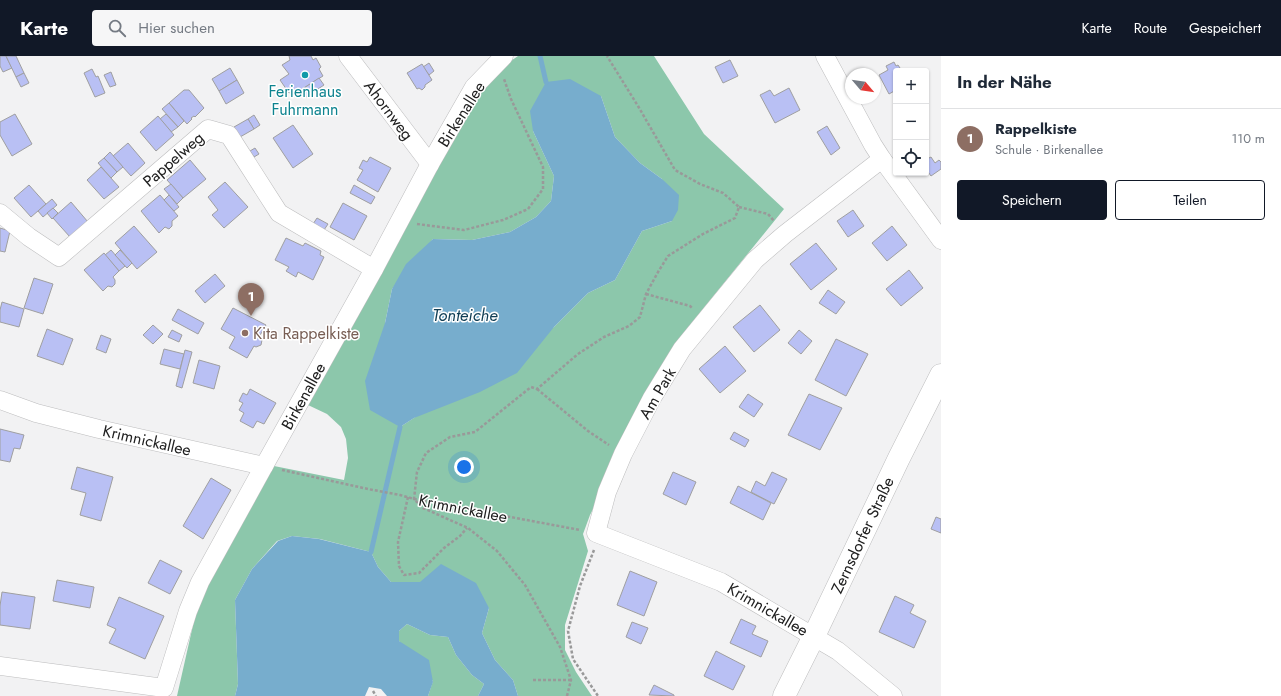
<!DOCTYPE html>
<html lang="de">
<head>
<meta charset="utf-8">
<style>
	:root { --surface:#fff; --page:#f6f6f7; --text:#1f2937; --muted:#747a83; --line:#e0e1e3; --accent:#111827 }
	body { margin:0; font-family:Jost,sans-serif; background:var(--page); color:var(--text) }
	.controls { position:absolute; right:12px; top:12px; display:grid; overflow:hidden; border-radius:4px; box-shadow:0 1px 3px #0004 }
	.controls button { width:36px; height:36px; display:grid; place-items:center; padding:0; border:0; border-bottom:1px solid var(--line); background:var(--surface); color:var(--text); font:20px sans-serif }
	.compass { position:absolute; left:845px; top:12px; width:36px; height:36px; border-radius:50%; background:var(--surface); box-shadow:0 1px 3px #0004; rotate:119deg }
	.you { position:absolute; left:464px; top:411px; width:14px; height:14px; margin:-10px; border:3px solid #fff; border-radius:50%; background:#1a73e8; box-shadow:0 0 0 6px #1a73e833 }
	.badge { display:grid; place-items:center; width:26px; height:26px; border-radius:50%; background:var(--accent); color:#fff; font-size:13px; font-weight:700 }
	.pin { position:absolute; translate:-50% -33px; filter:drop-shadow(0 1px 2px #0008) }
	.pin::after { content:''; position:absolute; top:21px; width:14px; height:12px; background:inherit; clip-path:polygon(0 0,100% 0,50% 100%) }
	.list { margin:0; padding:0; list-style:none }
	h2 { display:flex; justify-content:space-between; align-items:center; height:52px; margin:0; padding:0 16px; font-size:17px }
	h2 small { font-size:13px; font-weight:400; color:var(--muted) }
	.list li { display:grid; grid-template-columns:26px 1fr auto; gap:12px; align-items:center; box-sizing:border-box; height:60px; padding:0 16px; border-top:1px solid var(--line) }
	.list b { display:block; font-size:15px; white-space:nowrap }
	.list p { margin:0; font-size:13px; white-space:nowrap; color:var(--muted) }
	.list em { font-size:13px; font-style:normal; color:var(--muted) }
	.actions { display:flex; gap:8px; padding:12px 16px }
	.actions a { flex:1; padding:9px 0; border:1px solid var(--accent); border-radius:4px; text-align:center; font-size:14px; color:var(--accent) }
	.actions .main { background:var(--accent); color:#fff }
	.icon { flex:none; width:22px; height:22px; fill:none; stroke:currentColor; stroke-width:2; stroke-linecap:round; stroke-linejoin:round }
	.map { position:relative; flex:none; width:941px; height:640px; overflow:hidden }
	header { display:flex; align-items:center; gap:24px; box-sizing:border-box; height:56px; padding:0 20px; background:var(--accent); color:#fff }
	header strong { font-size:19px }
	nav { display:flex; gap:22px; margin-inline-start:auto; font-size:14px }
	.search { width:280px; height:36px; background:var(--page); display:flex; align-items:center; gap:10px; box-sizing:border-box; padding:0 14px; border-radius:4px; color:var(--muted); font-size:15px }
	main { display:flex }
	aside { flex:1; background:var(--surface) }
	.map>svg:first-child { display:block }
	.forest { fill:#8cc7ab; fill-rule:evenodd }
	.water { fill:#77adcd }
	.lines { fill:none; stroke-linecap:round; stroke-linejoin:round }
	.stream { stroke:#77adcd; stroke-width:5 }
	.building { fill:#b9c0f4; stroke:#9f9fa0 }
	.minor-casing { stroke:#bdbdbe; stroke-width:19 }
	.tertiary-casing { stroke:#bdbdbe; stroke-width:23 }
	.path { stroke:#999; stroke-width:2.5; stroke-dasharray:3 2; stroke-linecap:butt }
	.minor { stroke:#fff; stroke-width:18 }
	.tertiary { stroke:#fff; stroke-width:22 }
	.culture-dot { fill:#0f9aa8; stroke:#fff; stroke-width:1.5 }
	.education-dot { fill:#8d6e63; stroke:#fff; stroke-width:1.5 }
	.labels { text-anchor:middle; stroke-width:3; stroke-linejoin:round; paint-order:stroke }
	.culture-label { font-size:16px; fill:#0d838f; stroke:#fff }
	.street-label { font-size:16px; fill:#202020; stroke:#fff }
	.education-label { font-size:16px; fill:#785e54; stroke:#fff; text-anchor:start }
	.water-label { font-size:17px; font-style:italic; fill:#113e55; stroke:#fff }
</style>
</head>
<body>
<header>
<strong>Karte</strong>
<div class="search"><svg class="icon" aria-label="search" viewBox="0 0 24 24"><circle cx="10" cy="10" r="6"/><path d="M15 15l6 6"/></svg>Hier suchen</div>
<nav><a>Karte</a><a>Route</a><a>Gespeichert</a></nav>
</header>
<main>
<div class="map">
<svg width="941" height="640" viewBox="0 0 941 640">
	<rect width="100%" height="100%" fill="#f2f2f3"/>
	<!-- forest -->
	<g class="forest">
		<path d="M518,0H654L704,78L784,153L681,280L590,459L583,478L588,495L565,569V594L576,616L592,640H518L513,624L495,604L482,577L489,552L420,526H391L378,511L371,496L320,483L292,480L277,485L252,513L235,544L238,628L235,640H177L198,547L274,410L344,424L348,402L346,383L341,371L327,358L308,349L431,121L479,39L505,9ZM601,40L615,81L640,107L662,123L672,165L642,175L615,224L588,237L554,271L400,371L385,267L392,233L433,183L472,184L510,176L536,161L551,145L554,120L533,75Z"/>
		<path d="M407,568L430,579L448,581L456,599L472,619L484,628L478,640H428L433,625L399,585V575Z"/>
	</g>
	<!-- water -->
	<g class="water">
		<path d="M570,23L601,40L615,81L640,107L662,123L679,139L678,154L672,165L642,175L615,224L588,237L554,271L517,317L480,336L414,362L400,371L370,354L365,325L385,267L392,233L406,208L433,183L472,184L510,176L536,161L551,145L554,120L533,75L530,55L546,26Z"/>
		<path d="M292,480L319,483L371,496L378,511L391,526H420L441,508L476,527L489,552L482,577L495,604L513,624L518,640H478L484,628L472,619L456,599L448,581L430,579L407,568L399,575V585L429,604L433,626L428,640H387L381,633L369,631L365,640H235L238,628L235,544L252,513L278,485Z"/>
	</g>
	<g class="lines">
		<!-- stream -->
		<g class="stream">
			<path d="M540,0L546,26"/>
			<path d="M371,496L400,371"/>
		</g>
	</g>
	<!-- building -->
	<g class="building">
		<path d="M0,0H6L12,12L3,16L0,10Z"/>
		<path d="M6,0H16L24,17L16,21Z"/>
		<path d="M289,0H311L313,4L316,2L321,11L319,13L323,20L299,35L297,32L289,37L280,24L289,18L282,9L290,4Z"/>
		<path d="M730,4L738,20L723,27L715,11Z"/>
		<path d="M894,6L896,10L898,9L902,15H896V34L889,38L879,19L888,14L886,10Z"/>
		<path d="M429,7L434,15L429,19L423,11Z"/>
		<path d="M422,8L432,24L425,29V31L422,34L419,32L417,33L407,17Z"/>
		<path d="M230,12L237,24L219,35L212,23Z"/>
		<path d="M92,13L96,21L98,20L105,37L95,41L84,17Z"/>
		<path d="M111,16L116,29L110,31L104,19Z"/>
		<path d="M24,17L29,27L21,31L16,21Z"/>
		<path d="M319,22L324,29L306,41L301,34Z"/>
		<path d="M237,24L244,37L226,48L219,35Z"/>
		<path d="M789,32L800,54L775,67L760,39L770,34L774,40Z"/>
		<path d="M184,34H189L204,52L195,61L194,60L191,62L192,63L187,68L169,47Z"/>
		<path d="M169,47L184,65L178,71L162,53Z"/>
		<path d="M15,58L32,88L12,100L0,79V66Z"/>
		<path d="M166,58L178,71L171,76L160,63Z"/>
		<path d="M254,59L260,69L254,73L248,63Z"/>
		<path d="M158,60L174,79L156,95L140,76Z"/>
		<path d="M248,63L254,73L240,81L234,71Z"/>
		<path d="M293,69L313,98L293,112L273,82Z"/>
		<path d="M827,70L840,92L831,99L817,76Z"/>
		<path d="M128,87L145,107L131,120L113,100Z"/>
		<path d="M255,92L259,98L254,101L250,95Z"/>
		<path d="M110,96L123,111L117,116L104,102Z"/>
		<path d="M926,98L929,102L931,101L935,107L939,104L941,106V113L931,120L926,113Z"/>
		<path d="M370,101L391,112L378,136L357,124L363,114L359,112L363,104L367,106Z"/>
		<path d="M104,102L117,116L111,122L98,107Z"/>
		<path d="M190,104L206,123L183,142L167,124Z"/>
		<path d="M101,111L119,131L104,143L87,124Z"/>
		<path d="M225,126L248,151L224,172L212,159L218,154L208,141Z"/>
		<path d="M171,128L183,142L177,148L164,133Z"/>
		<path d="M29,129L46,148L31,161L14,142Z"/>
		<path d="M354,129L375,141L371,148L350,137Z"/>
		<path d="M160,139L178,160L172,165V170L169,173L165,171L159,177L141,155Z"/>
		<path d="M169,139L179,151L174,155L164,144Z"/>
		<path d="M52,143L57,149L43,161L38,155Z"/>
		<path d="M71,146L88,166L70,181L53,162Z"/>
		<path d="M343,147L367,160L354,184L330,171Z"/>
		<path d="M53,152L58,157L52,163L47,157Z"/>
		<path d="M853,154L864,170L848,181L837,165Z"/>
		<path d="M317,162L328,168L324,174L313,168Z"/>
		<path d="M134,170L157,196L137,213L115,187Z"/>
		<path d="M892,170L907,189L887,205L872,187Z"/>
		<path d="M0,172L10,175L5,196L0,195Z"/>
		<path d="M286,182L303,190L305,187L321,195L320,199L324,201L313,224L298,216L296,221L286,215L289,211L275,204Z"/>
		<path d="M816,187L837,213L811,234L790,208Z"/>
		<path d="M111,194L125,210L119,215L105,199Z"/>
		<path d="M120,194L132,207L127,212L115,199Z"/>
		<path d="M104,197L119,215L113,221L115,224V228L112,231L108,230L103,235L84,214Z"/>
		<path d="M909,214L923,232L901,250L886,233Z"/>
		<path d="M215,218L225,230L205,247L195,235Z"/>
		<path d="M34,222L53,228L43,258L24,252Z"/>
		<path d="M828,234L845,246L836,258L819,247Z"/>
		<path d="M2,246L24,253L19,271L0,266V254Z"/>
		<path d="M760,249L780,274L754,296L733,271Z"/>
		<path d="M233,252L266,269L259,281L262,284L261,289L256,291L254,290L247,302L229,292L235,281L221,273Z"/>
		<path d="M178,253L204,267L198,278L172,264Z"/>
		<path d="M153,269L163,278L153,288L143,279Z"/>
		<path d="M47,273L73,283L63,309L37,300Z"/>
		<path d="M172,274L182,279L179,286L168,281Z"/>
		<path d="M799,274L812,285L801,298L788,287Z"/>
		<path d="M101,279L111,283L106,297L96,293Z"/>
		<path d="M836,283L868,298L846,340L815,324Z"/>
		<path d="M725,290L746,315L720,337L699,313Z"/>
		<path d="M164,293L184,298L180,313L160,308Z"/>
		<path d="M185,294L192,296L182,332L176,330Z"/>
		<path d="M199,304L220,310L214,333L193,327Z"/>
		<path d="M250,333L276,347L264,368L257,365L253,372L240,365L244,357L239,354L243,347L239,345L243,337L247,339Z"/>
		<path d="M748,338L763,348L754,361L739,351Z"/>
		<path d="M809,338L842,352L820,394L788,379Z"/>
		<path d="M0,373L24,379L20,393L14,392L10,406L0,404Z"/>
		<path d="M734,376L749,384L745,391L730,383Z"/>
		<path d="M77,411L113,421L101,465L80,459L86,437L71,433Z"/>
		<path d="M673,416L696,426L686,449L663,438Z"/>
		<path d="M772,416L787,423L774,448L751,436L756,425L765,430Z"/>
		<path d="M211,422L231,434L203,483L183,470Z"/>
		<path d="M738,430L771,447L763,464L730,447Z"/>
		<path d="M936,461L941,463V477L931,473Z"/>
		<path d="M160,504L182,515L170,538L148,527Z"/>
		<path d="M630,515L657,526L644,560L617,549Z"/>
		<path d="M57,524L94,531L90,552L53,545Z"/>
		<path d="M2,536L35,541L30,573L0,569V550Z"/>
		<path d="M895,540L914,549L910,557L926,565L914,592L879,576Z"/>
		<path d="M119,541L164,560L145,603L109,587L116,573L107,569Z"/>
		<path d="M741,563L756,570L752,578L768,585L761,601L730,587Z"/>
		<path d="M632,566L648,572L641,588L626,581Z"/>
		<path d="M716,595L745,610L733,634L704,620Z"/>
		<path d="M654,629L674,639V640L649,639Z"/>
	</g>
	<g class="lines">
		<defs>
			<g id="minor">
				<path d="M348,0L430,108"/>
				<path d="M825,0L873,89L882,103L941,184"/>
				<path d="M882,103L785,178L755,204L682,293L652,342L623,398L607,436L596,477L721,526L838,595L893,640"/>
				<path d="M0,157L29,181L59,201L208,73L229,79L279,157L374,213"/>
				<path d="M0,344L36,357L99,373L264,410"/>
				<path d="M0,610L164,632L188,555L200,526L264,410L374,213L430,108L474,31L504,0"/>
			</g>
			<path id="tertiary" d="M784,640L814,580L899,402L941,319"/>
		</defs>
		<!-- minor casing -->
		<use href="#minor" class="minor-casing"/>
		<!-- tertiary casing -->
		<use href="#tertiary" class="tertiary-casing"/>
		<!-- path -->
		<g class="path">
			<path d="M739,151L768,158L774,165"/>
			<path d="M417,168L464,174L503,164L528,153L543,133V111L511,43L504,23"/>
			<path d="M646,238L690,250L693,253"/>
			<path d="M537,333L588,375L609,389"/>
			<path d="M282,414L368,433L400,439L414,443L580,474"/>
			<path d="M408,441L398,486L399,510L404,519L419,517L444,492L460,480L467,472"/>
			<path d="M594,494L580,530L568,575L573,603L598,640"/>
			<path d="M533,624H571"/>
			<path d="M373,635L376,640"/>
			<path d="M567,640L571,624L560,591L525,529L497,495L468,472L423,452L414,443L417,416L426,397L450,381L475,376L531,331L537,333L578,298L604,281L629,270L640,261L646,238L658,216L668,200L703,178L735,162L739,151L723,137L700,128L675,114L638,50L607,0"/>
		</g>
		<!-- minor -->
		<use href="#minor" class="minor"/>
		<!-- tertiary -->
		<use href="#tertiary" class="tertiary"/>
	</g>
	<!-- markers -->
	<circle class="culture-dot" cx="305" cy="19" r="4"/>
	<circle class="education-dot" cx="245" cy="277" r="4"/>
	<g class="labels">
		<!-- culture labels -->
		<g class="culture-label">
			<text x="305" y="41">Ferienhaus<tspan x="305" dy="18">Fuhrmann</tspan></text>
		</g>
		<!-- street labels -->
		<g class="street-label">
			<text transform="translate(389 54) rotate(53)" y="6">Ahornweg</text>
			<text transform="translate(461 58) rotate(-58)" y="6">Birkenallee</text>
			<text transform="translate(173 103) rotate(-41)" y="6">Pappelweg</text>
			<text transform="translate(657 337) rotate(-60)" y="6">Am Park</text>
			<text transform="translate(303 340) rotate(-61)" y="6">Birkenallee</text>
			<text transform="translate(147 384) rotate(13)" y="6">Krimnickallee</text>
			<text transform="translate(463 452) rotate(11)" y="6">Krimnickallee</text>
			<text transform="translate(862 479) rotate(-65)" y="6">Zernsdorfer Straße</text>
			<text transform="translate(768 553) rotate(30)" y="6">Krimnickallee</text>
		</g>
		<!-- education labels -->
		<g class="education-label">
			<text x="253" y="283">Kita Rappelkiste</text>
		</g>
		<!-- water labels -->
		<g class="water-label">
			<text x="465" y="265">Tonteiche</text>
		</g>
	</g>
</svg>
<div class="controls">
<button>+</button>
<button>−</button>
<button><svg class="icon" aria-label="locate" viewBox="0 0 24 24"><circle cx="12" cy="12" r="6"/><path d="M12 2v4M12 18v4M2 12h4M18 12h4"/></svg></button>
</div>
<svg class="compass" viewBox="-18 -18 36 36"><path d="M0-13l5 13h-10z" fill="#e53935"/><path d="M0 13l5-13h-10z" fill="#747a83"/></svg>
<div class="you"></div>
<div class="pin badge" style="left:251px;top:260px;background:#8d6e63">1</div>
</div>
<aside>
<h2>In der Nähe<small></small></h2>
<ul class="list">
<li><span class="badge" style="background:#8d6e63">1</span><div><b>Rappelkiste</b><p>Schule · Birkenallee</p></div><em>110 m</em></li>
</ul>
<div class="actions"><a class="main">Speichern</a><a>Teilen</a></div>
</aside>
</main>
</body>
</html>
